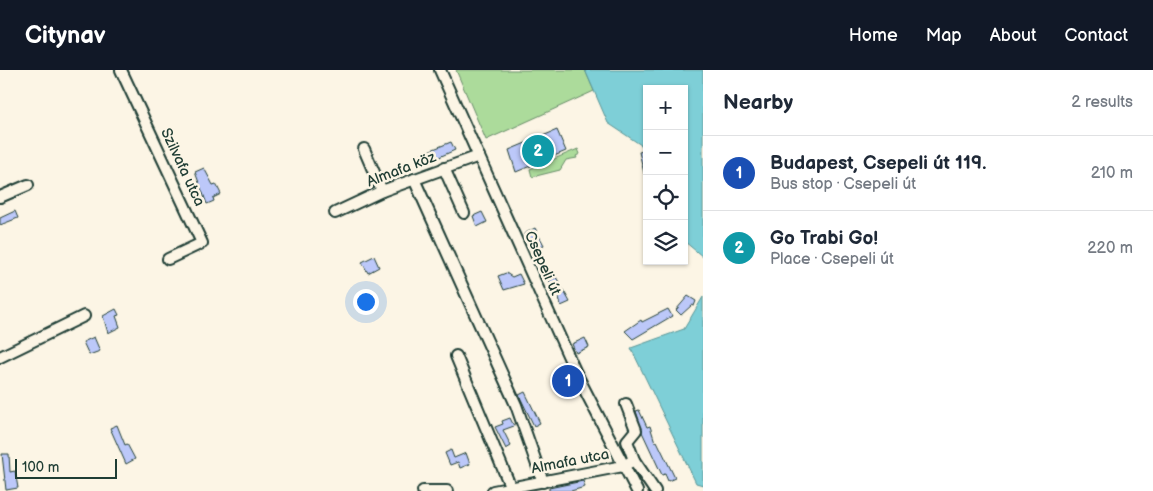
<!DOCTYPE html>
<html lang="en">
<head>
<meta charset="utf-8">
<style>
	:root { --surface:#fff; --page:#f2f2f3; --text:#1f2937; --muted:#747a83; --line:#e0e1e3; --accent:#111827 }
	body { margin:0; font-family:"Balsamiq Sans",sans-serif; background:var(--page); color:var(--text) }
	.controls { position:absolute; right:15px; top:15px; display:grid; overflow:hidden; border-radius:0px; box-shadow:0 1px 4px #0004 }
	.controls button { width:45px; height:45px; display:grid; place-items:center; padding:0; border:0; border-bottom:1px solid var(--line); background:var(--surface); color:var(--text); font:25px sans-serif }
	.scale { position:absolute; left:15px; bottom:12px; width:102px; box-sizing:border-box; padding-left:5px; border:2px solid #1f3d34; border-top:0; font-size:14px; line-height:18px; white-space:nowrap; color:#1f3d34; -webkit-text-stroke:4px #fcf5e5; paint-order:stroke }
	.you { position:absolute; left:365px; top:231px; width:18px; height:18px; margin:-12px; border:4px solid #fff; border-radius:50%; background:#1a73e8; box-shadow:0 0 0 8px #1a73e833 }
	.badge { display:grid; place-items:center; width:32px; height:32px; border-radius:50%; background:var(--accent); color:#fff; font-size:16px; font-weight:700 }
	.pin { position:absolute; translate:-50% -50%; border:2px solid #fff; box-shadow:0 1px 5px #0006 }
	.list { margin:0; padding:0; list-style:none }
	h2 { display:flex; justify-content:space-between; align-items:center; height:65px; margin:0; padding:0 20px; font-size:21px }
	h2 small { font-size:16px; font-weight:400; color:var(--muted) }
	.list li { display:grid; grid-template-columns:32px 1fr auto; gap:15px; align-items:center; box-sizing:border-box; height:75px; padding:0 20px; border-top:1px solid var(--line) }
	.list b { display:block; font-size:19px; white-space:nowrap }
	.list p { margin:0; font-size:16px; white-space:nowrap; color:var(--muted) }
	.list em { font-size:16px; font-style:normal; color:var(--muted) }
	.icon { flex:none; width:28px; height:28px; fill:none; stroke:currentColor; stroke-width:2; stroke-linecap:round; stroke-linejoin:round }
	.map { position:relative; flex:none; width:703px; height:421px; overflow:hidden }
	header { display:flex; align-items:center; gap:30px; box-sizing:border-box; height:70px; padding:0 25px; background:var(--accent); color:#fff }
	header strong { font-size:24px }
	nav { display:flex; gap:28px; margin-inline-start:auto; font-size:18px }
	main { display:flex }
	aside { flex:1; background:var(--surface) }
	.map>svg:first-child { display:block }
	.green { fill:#acdb9b; stroke:#668c68 }
	.water { fill:#7ecfd7; stroke:#589596 }
	.building { fill:#bcc8f9; stroke:#1f3d34 }
	.lines { fill:none; stroke-linecap:round; stroke-linejoin:round }
	.minor-casing { stroke:#1f3d34; stroke-width:14 }
	.minor { stroke:#fcf5e5; stroke-width:10 }
	.labels { text-anchor:middle; stroke-width:5; stroke-linejoin:round; paint-order:stroke }
	.street-label { font-size:15px; fill:#1f3d34; stroke:#fcf5e5 }
</style>
</head>
<body>
<header>
<strong>Citynav</strong>
<nav><a>Home</a><a>Map</a><a>About</a><a>Contact</a></nav>
</header>
<main>
<div class="map">
<svg width="703" height="421" viewBox="0 0 703 421">
	<rect width="100%" height="100%" fill="#fcf5e5"/>
	<filter id="ink" filterUnits="userSpaceOnUse"><feTurbulence type="fractalNoise" baseFrequency=".02" numOctaves="2"/><feDisplacementMap in="SourceGraphic" scale="10" xChannelSelector="R" yChannelSelector="G"/><feConvolveMatrix kernelMatrix="1 2 1 2 8 2 1 2 1" color-interpolation-filters="sRGB"/></filter>
	<g filter="url(#ink)">
		<!-- green -->
		<g class="green">
			<path d="M456,0H585L594,21L486,70Z"/>
			<path d="M578,79L580,84L576,86L577,88L566,90L560,100L532,107L530,99Z"/>
		</g>
		<!-- water -->
		<g class="water">
			<path d="M585,0H703V187L684,171V19H647V79L608,53Z"/>
			<path d="M703,227V415L696,413L631,278L684,259Z"/>
		</g>
		<!-- building -->
		<g class="building">
			<path d="M557,60L566,81L516,102L509,80Z"/>
			<path d="M451,72L455,80L437,88L435,84L423,90L421,84Z"/>
			<path d="M647,80V106L645,107L639,82Z"/>
			<path d="M204,98L213,115L216,114L221,124L213,128L214,131L207,134L195,102Z"/>
			<path d="M15,141L18,148L0,155V148Z"/>
			<path d="M482,142L487,152L477,157L473,146Z"/>
			<path d="M535,158L544,175L539,178L533,168L528,171L524,164Z"/>
			<path d="M374,186L379,197L368,203L362,192Z"/>
			<path d="M506,203L512,207L519,204L524,214L504,220L498,206Z"/>
			<path d="M556,207L570,232L561,236L559,227L549,211Z"/>
			<path d="M688,226L696,231L694,236L692,235L681,245L676,240Z"/>
			<path d="M116,239L119,245L116,246L120,257L108,263L103,246Z"/>
			<path d="M668,239L672,246L633,269L625,261L641,250L642,252Z"/>
			<path d="M94,267L100,281L89,285L83,272Z"/>
			<path d="M585,268L589,277L576,283L572,274Z"/>
			<path d="M525,322L540,353L534,356L519,325Z"/>
			<path d="M639,340L647,357L650,356L655,372L657,371L675,408L668,411L665,404L662,405L642,362L636,341Z"/>
			<path d="M510,348L514,356L503,360L511,376L506,379L495,357L503,354L502,351Z"/>
			<path d="M117,355L125,375L127,374L135,389L126,394L110,358Z"/>
			<path d="M451,380L454,388L466,383L470,394L460,398L458,392L450,395L445,383Z"/>
			<path d="M2,384H9L10,402L15,401L18,418L6,420Z"/>
			<path d="M583,411L585,417L571,421H549V418Z"/>
		</g>
		<g class="lines">
			<defs>
				<g id="minor">
					<path d="M121,0L202,173L168,189"/>
					<path d="M440,0L576,303L637,421"/>
					<path d="M364,79L382,121"/>
					<path d="M444,98L464,143"/>
					<path d="M414,109L516,335L543,412"/>
					<path d="M0,127L28,115"/>
					<path d="M335,143L382,121L479,86"/>
					<path d="M456,286L511,418"/>
					<path d="M0,287L84,246"/>
					<path d="M626,334L636,360L627,371L634,390"/>
					<path d="M423,421H447"/>
					<path d="M493,421L623,396L634,390L655,421"/>
				</g>
			</defs>
			<!-- minor casing -->
			<use href="#minor" class="minor-casing"/>
			<!-- minor -->
			<use href="#minor" class="minor"/>
		</g>
	</g>
	<g class="labels">
		<!-- street labels -->
		<g class="street-label">
			<text transform="translate(183 97) rotate(65)" y="5">Szilvafa utca</text>
			<text transform="translate(401 99) rotate(-21)" y="5">Almafa köz</text>
			<text transform="translate(543 193) rotate(66)" y="5">Csepeli út</text>
			<text transform="translate(570 391) rotate(-11)" y="5">Almafa utca</text>
		</g>
	</g>
</svg>
<div class="controls">
<button>+</button>
<button>−</button>
<button><svg class="icon" aria-label="locate" viewBox="0 0 24 24"><circle cx="12" cy="12" r="6"/><path d="M12 2v4M12 18v4M2 12h4M18 12h4"/></svg></button>
<button><svg class="icon" aria-label="layers" viewBox="0 0 24 24"><path d="M12 4l9 5-9 5-9-5zM3 14l9 5 9-5"/></svg></button>
</div>
<div class="scale">100 m</div>
<div class="you"></div>
<div class="pin badge" style="left:568px;top:311px;background:#1a4fb4">1</div>
<div class="pin badge" style="left:538px;top:81px;background:#0f9aa8">2</div>
</div>
<aside>
<h2>Nearby<small>2 results</small></h2>
<ul class="list">
<li><span class="badge" style="background:#1a4fb4">1</span><div><b>Budapest, Csepeli út 119.</b><p>Bus stop · Csepeli út</p></div><em>210 m</em></li>
<li><span class="badge" style="background:#0f9aa8">2</span><div><b>Go Trabi Go!</b><p>Place · Csepeli út</p></div><em>220 m</em></li>
</ul>
</aside>
</main>
</body>
</html>
